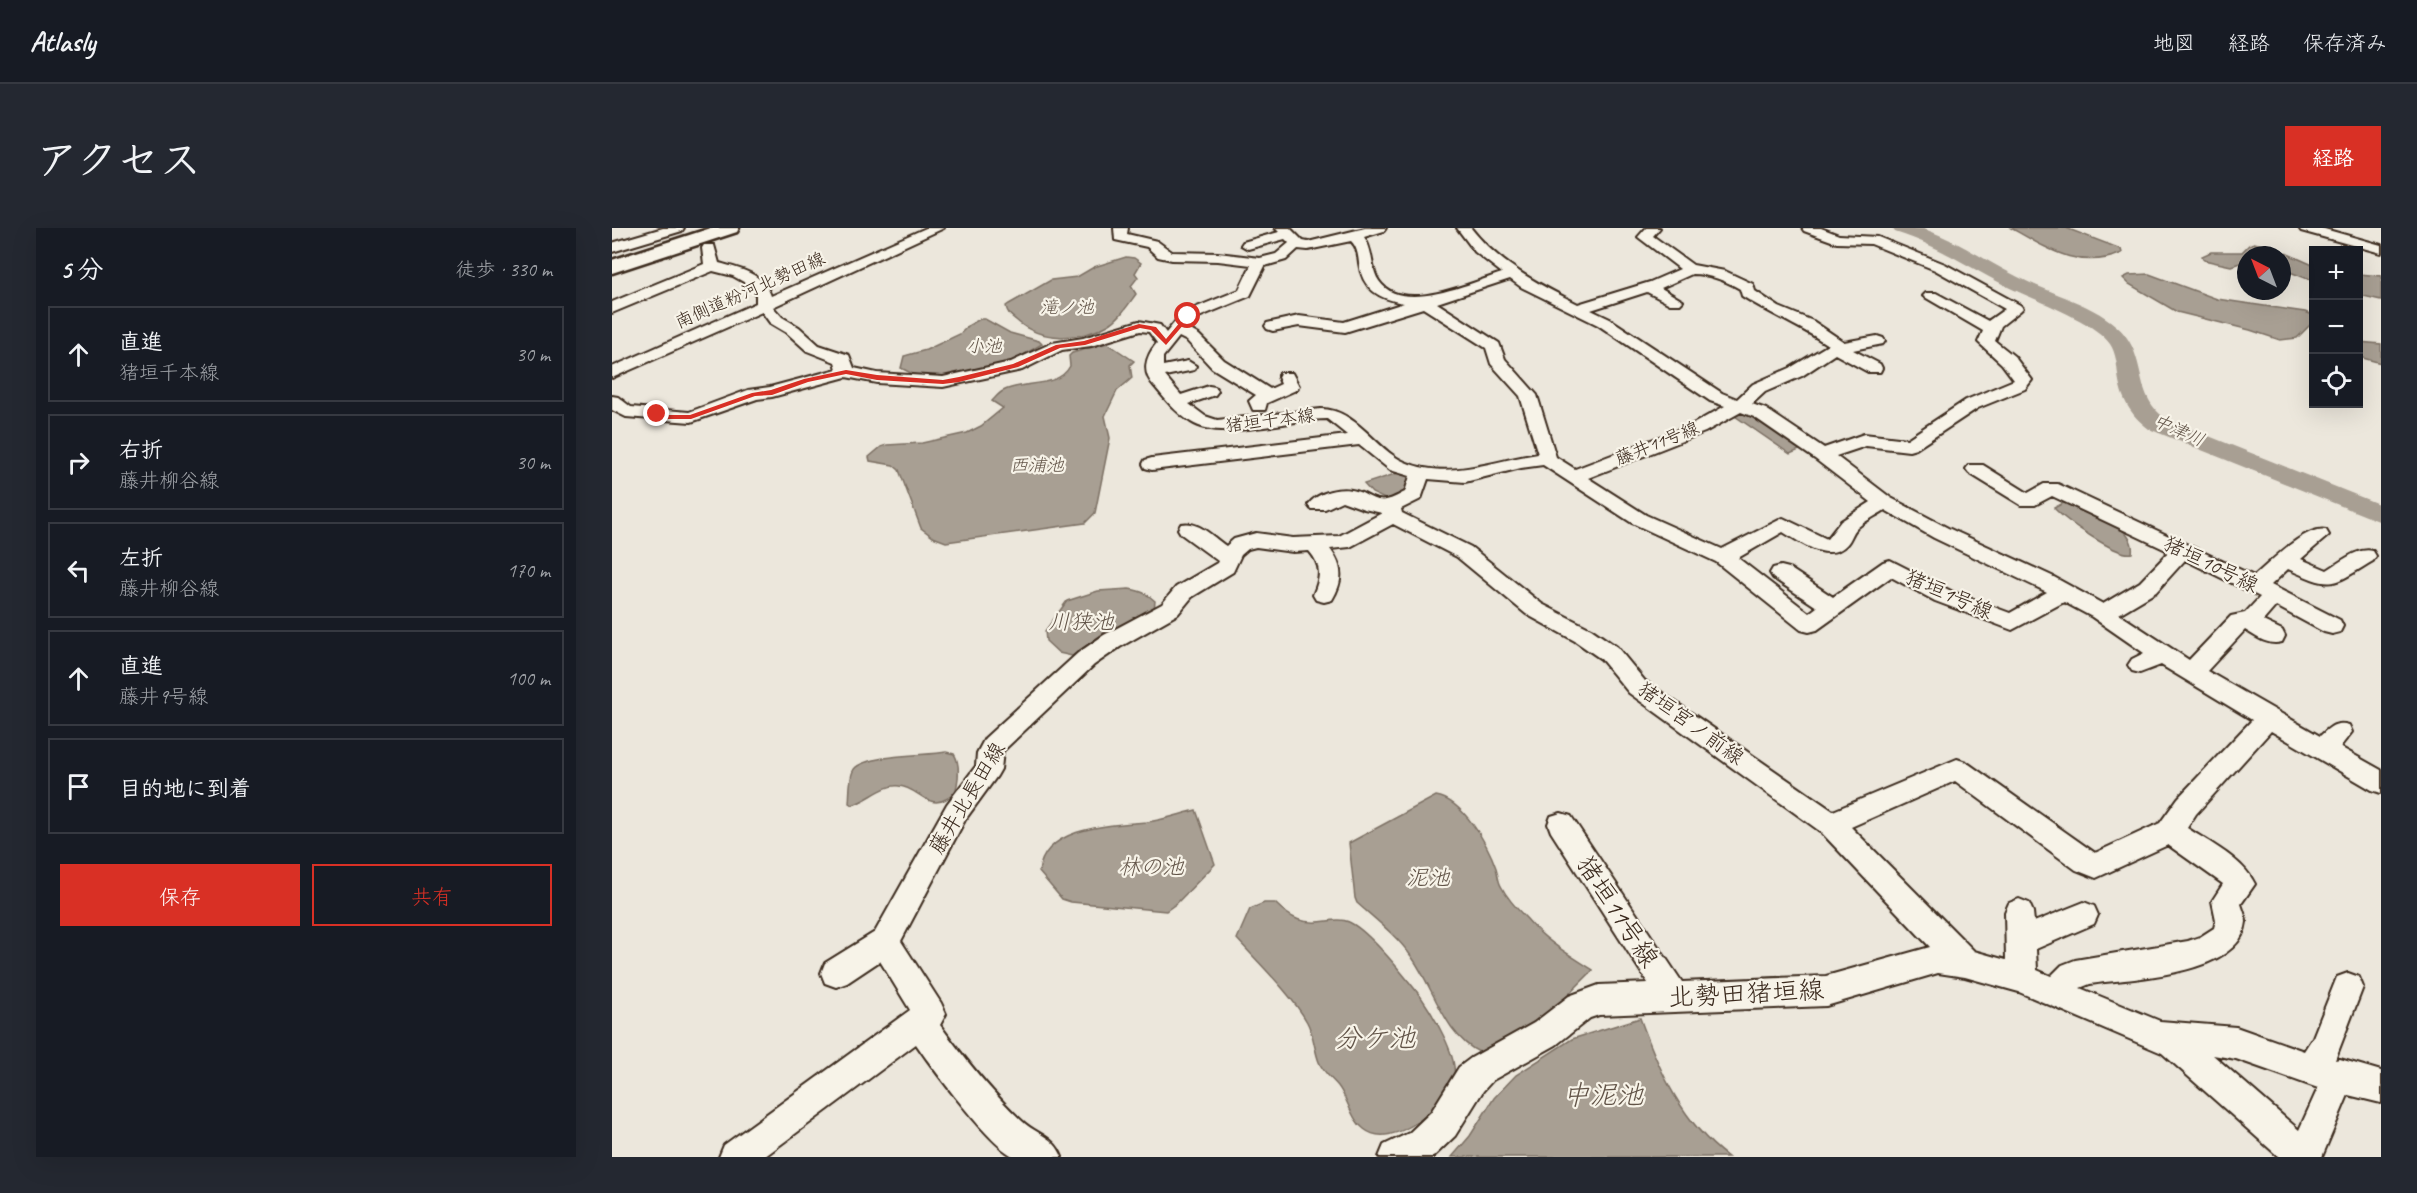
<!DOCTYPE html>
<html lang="ja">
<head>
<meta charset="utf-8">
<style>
	:root { --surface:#171b24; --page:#242831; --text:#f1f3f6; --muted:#9ea1a6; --line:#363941; --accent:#d93025 }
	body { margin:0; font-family:Caveat,"Klee One",sans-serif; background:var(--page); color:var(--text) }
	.controls { position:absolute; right:18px; top:18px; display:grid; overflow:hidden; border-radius:0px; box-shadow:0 6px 24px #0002 }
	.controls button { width:54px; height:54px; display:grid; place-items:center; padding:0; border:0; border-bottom:2px solid var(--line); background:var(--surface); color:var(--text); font:30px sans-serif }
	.compass { position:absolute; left:1625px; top:18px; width:54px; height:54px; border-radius:50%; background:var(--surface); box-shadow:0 6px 24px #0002; rotate:318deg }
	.stop { position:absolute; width:18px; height:18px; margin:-14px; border:4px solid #d93025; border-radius:50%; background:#fff }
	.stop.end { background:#d93025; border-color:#fff; box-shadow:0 2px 6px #0008 }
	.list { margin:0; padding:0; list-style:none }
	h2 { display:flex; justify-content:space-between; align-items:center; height:78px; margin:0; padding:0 24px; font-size:26px }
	h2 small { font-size:20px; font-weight:400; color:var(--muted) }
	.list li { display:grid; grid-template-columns:39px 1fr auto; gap:18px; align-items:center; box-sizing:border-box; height:96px; margin:0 12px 12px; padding:0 12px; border:2px solid var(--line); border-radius:0px }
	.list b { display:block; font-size:22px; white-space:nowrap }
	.list p { margin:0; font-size:20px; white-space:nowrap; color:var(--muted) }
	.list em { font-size:20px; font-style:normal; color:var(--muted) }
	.actions { display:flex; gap:12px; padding:18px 24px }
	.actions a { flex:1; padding:14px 0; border:2px solid var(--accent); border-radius:0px; text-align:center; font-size:21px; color:var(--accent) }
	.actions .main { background:var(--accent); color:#fff }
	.icon { flex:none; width:33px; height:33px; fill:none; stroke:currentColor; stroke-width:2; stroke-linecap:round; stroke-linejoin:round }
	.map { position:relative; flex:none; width:1769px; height:929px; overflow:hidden; border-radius:0px }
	header { display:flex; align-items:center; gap:36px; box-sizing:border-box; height:84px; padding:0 30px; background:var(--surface); border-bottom:2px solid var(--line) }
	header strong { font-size:28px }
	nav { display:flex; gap:33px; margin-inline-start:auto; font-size:21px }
	.intro { display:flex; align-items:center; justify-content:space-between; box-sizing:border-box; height:144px; padding:0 36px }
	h1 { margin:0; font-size:42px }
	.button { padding:15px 27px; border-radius:0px; background:var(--accent); color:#fff; font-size:21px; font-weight:700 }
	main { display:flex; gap:36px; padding:0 36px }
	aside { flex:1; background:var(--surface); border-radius:0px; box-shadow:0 6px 24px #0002 }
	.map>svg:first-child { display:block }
	.water { fill:#a89f93; stroke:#7c7064; stroke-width:1.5 }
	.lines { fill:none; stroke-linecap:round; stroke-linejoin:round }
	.river { fill:#a89f93; fill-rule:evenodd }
	.minor-casing { stroke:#3b2a1e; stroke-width:4 }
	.highway-casing { stroke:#3b2a1e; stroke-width:5 }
	.minor { fill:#f7f3e8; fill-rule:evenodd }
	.highway { fill:#f7f3e8; fill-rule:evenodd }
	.route { fill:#d93025 }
	.labels { text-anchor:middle; stroke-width:4.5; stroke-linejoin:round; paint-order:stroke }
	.far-street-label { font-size:18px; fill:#3b2a1e; stroke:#f7f3e8 }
	.far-water-label { font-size:18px; font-style:italic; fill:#615347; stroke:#f7f3e8 }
	.street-label { font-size:21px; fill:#3b2a1e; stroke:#f7f3e8 }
	.water-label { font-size:22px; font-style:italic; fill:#615347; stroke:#f7f3e8 }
	.near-street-label { font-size:26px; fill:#3b2a1e; stroke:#f7f3e8 }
	.near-water-label { font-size:27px; font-style:italic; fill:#615347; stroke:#f7f3e8 }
</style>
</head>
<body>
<header>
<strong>Atlasly</strong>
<nav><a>地図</a><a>経路</a><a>保存済み</a></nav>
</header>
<div class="intro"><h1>アクセス</h1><a class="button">経路</a></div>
<main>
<aside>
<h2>5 分<small>徒歩 · 330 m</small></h2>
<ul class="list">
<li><svg class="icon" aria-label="ahead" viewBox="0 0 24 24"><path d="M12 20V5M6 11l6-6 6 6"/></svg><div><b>直進</b><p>猪垣千本線</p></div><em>30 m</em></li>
<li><svg class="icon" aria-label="right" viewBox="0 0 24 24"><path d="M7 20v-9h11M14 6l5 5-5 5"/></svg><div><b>右折</b><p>藤井柳谷線</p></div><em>30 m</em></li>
<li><svg class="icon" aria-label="left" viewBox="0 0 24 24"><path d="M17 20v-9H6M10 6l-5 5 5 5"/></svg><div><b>左折</b><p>藤井柳谷線</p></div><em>170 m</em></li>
<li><svg class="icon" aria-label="ahead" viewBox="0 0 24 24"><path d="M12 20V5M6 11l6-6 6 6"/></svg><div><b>直進</b><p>藤井9号線</p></div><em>100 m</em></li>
<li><svg class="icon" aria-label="arrive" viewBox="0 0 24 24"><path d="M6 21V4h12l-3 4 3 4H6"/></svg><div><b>目的地に到着</b></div></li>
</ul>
<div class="actions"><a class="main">保存</a><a>共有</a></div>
</aside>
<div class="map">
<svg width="1769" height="929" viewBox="0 0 1769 929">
	<rect width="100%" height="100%" fill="#ece7dc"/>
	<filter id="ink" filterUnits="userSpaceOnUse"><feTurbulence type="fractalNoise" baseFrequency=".0167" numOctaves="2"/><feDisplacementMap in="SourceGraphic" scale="12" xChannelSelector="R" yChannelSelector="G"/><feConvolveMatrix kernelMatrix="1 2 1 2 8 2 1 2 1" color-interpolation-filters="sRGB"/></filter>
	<g filter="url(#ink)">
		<!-- water -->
		<g class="water">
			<path d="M1399,0H1454L1509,21L1510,25C1468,43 1436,21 1399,0Z"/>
			<path d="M1642,15L1662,20L1701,37V53L1670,41V27H1634V33L1619,38L1592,32L1590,28L1599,24H1630L1637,17Z"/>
			<path d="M514,29L522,30L529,35L523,45L526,49L519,58L524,66C516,77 508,90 496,97C469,113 428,114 404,92C399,88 395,85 394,78L397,76L439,52L465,49L482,39Z"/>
			<path d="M1537,46L1605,71L1693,84L1701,87V94L1685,110L1668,112L1638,102L1565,84L1517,56L1511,50L1517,47Z"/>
			<path d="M1747,46L1769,48V72L1747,67Z"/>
			<path d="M368,91H373L398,105L427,113L430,116L401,133L380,141L323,151L301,146L289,140L292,128L314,122L348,106L357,97Z"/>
			<path d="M1747,114L1769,116V135L1747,129Z"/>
			<path d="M495,115L522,133L518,137L520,150L505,163L493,188L498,210L483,285L473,295L334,314L321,309L309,300L287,242L281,237L258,233L257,229L269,219L275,217L310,215L355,205L369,198L391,180L380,173C384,169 387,165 391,163C411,152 446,161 458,138L457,128L460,125Z"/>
			<path d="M1130,183L1147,189L1192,220L1178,226L1120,186Z"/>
			<path d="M789,244L798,250L801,260L779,274L760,265L752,256Z"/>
			<path d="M1455,273C1475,283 1525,298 1520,325C1505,329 1453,292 1442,280Z"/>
			<path d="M517,361C528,363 535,365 543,373L542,383L492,405L460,428L447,425L434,413L433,403L455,373L486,363Z"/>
			<path d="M334,524L342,526C348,535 347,546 345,557C344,565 340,568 334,571C316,582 305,559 287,558C271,556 256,573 240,577L237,575C238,566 237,551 241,543C248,526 316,528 334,524Z"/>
			<path d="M824,568C851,572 876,617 884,640C886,646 886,653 889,658C895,670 906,682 915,691C933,713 958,727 981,742L933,790L869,825C832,808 822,759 799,728C785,708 763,691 745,675L743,670L737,615Z"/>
			<path d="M584,582L603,636L565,675L554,683L459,674L450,671L427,644C432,598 500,597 535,594C551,592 568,586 584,582Z"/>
			<path d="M652,675H663C679,691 691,697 715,693C721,692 731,691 737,694C757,703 795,751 809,769C820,785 846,828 842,848C836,877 780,924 752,901C739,891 736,871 726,858C719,850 711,844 707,834C702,821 702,807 695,794C680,767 647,735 625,711L638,681Z"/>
			<path d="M1028,790C1047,842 1070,895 1116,929H840L858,908L882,870L904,847L960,811Z"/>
		</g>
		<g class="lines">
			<!-- river -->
			<path class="river" d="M1280,0C1290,0 1302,0 1312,1C1345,12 1374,33 1406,49C1437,65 1492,79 1513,107C1535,136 1522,168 1554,191L1769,277V294L1537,201C1518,187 1509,170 1506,147C1505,137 1504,125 1498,116C1483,93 1420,71 1394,58C1357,39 1323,16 1283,4Z"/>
			<defs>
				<g id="minor">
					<path d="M51,0H72L70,3L0,24V15Z"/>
					<path d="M314,0H332L161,79L170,89L187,99L207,117L237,127L242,140L265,145L331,149L399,134L440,115L471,110L527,93L548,97L554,105L570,85L627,62L639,37L606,33L560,32L546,29L535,19L503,12L502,0H516L515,6L545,13L560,24L606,25L648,30L664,26L677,15L673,11L636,21L629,17L631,14L667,4L663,0H678L691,13L696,14L753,0H774L772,3L752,9C762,23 758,40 767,53C790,87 860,54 890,45L863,24L845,0H859C887,36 926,56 966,76L1038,54L1068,41L1026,9L1034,0H1048L1041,8L1081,37L1113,43L1141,56L1143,63L1167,79L1201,93L1232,114L1265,108L1271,110L1273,113L1271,116L1241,122L1268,136L1270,140L1268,144H1256L1223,126L1190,148L1153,164L1140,176L1154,181L1212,220L1252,206L1295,211L1354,172L1402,152L1390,136L1366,114L1371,103L1311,68L1314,65H1324L1376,93L1393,81L1323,42L1259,16L1225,15L1192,3L1190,0H1209L1227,7L1266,9L1333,36L1408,77L1411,80L1408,83L1389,98L1383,113L1402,128L1420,152L1413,161L1366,180L1304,221L1297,223L1254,218L1224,228L1279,270L1336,300L1440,348L1491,376L1528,354L1555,326L1554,322L1440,268L1423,277H1409L1357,245L1354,241L1357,237H1371L1416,265L1432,256H1446L1642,348C1658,335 1693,297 1714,302L1717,307L1689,331L1715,342C1729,334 1745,319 1761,323L1764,328L1761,333C1719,358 1723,362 1676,341L1659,357L1728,392L1731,398L1728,404L1720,406L1712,404L1664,378L1651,393L1670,402L1673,408L1670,414C1656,418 1645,409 1633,402L1595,443L1708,508C1718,499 1723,493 1737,497L1740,504L1728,519L1769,542V565L1760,562L1659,503L1584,586L1575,600C1598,615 1631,631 1643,656L1629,676C1631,682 1634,689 1634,694C1628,748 1518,750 1478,756L1468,760L1548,793L1624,799L1692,823L1701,809L1725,749L1736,745L1747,749L1751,759L1723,832L1728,831L1769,843V875L1736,867L1710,929H1667L1550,825L1407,764L1353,749L1326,745L1214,778L987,787L978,790L944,817L881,852L871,863L843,908L821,929H767L772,917L797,905L819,884L847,839L859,830L922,795L957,768L987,757L1036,755L939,604L936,596L939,588L949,585L959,588L1070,754L1214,748L1318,719L1209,604L1017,465L989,431L963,413L914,386L845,329L781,296L738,319L718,321C732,339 731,354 720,372L712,374L704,372L701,367C709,349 710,338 697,323L681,324L644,319L636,321L629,327L621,344L580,369L566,386L508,419L482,437L391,523L389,541L385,548L353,592L289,713L329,775L334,786L328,797C353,831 379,864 410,893C425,907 442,908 450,929C436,929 417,929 404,929C381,923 319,838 304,816L152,929H107L112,917L298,782L268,733L235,755L224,759L213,755L209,745L213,735L263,704L335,576L364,538L365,525L373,510L466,425L492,407L550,376L564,359L605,335L606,333L569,306L566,301L569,296C586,292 601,309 614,318L622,311L644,305L681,310L727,308L770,285L752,281L730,273L713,281H699L696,277C705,264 729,258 744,263C752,265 759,271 766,272C776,274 785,268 793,264L798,248L778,242L747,217L540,242L533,240L531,236L533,232L540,230L735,207L715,191C678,191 609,214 579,194C564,185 554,172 543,159C529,145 533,129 545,115L537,104L528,103L479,118L450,122L410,142L331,159L265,155L234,149L160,169L145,171L79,194L14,189L0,182V168L6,169L19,179L77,184L136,162L158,159L225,141L223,134L195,123L175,105L158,95L150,84L0,150V139L144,75V67L137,57L121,48L101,43L0,85V74L92,36L90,20L92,17H102L107,35C129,41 151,45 159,68ZM739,13C745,19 746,26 747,35C750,61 767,71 792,75L732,94L687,88L655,95L653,98L655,101L661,103L687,98L733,104L811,80L874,120L879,136L908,168L926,226C882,232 837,253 793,234C764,222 744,181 709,181L605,192L593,188L577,176L603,167L606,163L603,159L597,158L569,167L553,148L582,142L584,138L576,133L551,138V129L567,109L575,113L600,140L644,167L637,173L641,182H653L655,175L684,162L687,158L680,145H668L666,149L669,156L658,161L612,132L587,107L575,100L582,91L638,68L653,38L674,32L686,21L696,22ZM1080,46C1097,46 1114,53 1128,61L1130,68C1158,86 1188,98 1216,117L1178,140L1141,156L1125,171L1110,165L998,91L979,82L1035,64L1058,76H1068L1071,73L1049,60ZM898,51L909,59L986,97L1098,173L1113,178L1081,196L963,241L944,229L925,167L893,131L887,115L825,75ZM1129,184L1142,189L1203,231L1259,274L1229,293L1215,311L1171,290L1110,321L1034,287L976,250L1093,204ZM931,237L1020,295L1104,334L1189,402L1197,404L1205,402L1279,349L1323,373L1400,402L1452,374L1480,389L1532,425L1520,431L1516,437L1520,443L1528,445L1549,437L1640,492L1566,570L1548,595L1483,625L1354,534L1345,531L1221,583L1033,453L1005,419L979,401L930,376L859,319L790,285L789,281L809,271L816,251L853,254L909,240ZM1273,282L1322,310L1435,364L1398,385L1339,363L1278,332L1271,334L1221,369L1177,340L1169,338L1161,340L1158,345L1161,350L1205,379L1197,385L1126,330L1171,304C1188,314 1217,336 1235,316C1239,312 1240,305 1245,300C1253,293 1264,288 1273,282ZM1573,332L1648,369L1633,385L1619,388L1577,432L1507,386L1544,364ZM1343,553L1464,642L1484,650L1556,617L1611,656L1600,673L1604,692L1602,700L1588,709L1576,713L1463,732L1450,737L1439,748L1425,742L1424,721L1482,696L1486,687L1482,678L1472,674L1422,694L1421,684L1417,675L1407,671L1397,675L1393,684L1394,732L1362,723L1239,599ZM1601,827L1624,831L1706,860L1687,902Z"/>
					<path d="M1687,0H1709L1769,17V25L1689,3Z"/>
				</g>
				<path id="highway" d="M99,0H127L125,4L0,45V32Z"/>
			</defs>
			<!-- minor casing -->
			<use href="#minor" class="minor-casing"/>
			<!-- highway casing -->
			<use href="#highway" class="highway-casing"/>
			<!-- minor -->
			<use href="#minor" class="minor"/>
			<!-- highway -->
			<use href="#highway" class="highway"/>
		</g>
	</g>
	<!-- route -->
	<path class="route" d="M574,87L579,88L554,117L539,102L528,100L473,117L448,120L406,139L347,154L331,156L265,152L234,146L196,154L160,167L143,168L79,191H56L41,186L45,184L56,187H78L140,165L159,162L192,151L234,142L265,147L331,152L347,149L401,136L444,117L472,113L527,96L544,99L554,111Z"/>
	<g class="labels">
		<!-- far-street labels -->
		<g class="far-street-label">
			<text transform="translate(138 62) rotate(-24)" y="6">南側道粉河北勢田線</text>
			<text transform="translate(658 192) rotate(-7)" y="6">猪垣千本線</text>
			<text transform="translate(1045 215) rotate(-22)" y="6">藤井11号線</text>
		</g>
		<!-- far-water labels -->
		<g class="far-water-label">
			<text x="455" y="85">滝ノ池</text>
			<text x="372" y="124">小池</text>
			<text transform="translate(1567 202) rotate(24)" y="6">中津川</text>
			<text x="425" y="243">西浦池</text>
		</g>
		<!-- street labels -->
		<g class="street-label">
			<text transform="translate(1599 336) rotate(26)" y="7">猪垣10号線</text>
			<text transform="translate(1337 366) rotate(24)" y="7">猪垣1号線</text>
			<text transform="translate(1079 495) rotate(36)" y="7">猪垣宮ノ前線</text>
			<text transform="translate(355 570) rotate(-59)" y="7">藤井北長田線</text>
		</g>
		<!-- water labels -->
		<g class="water-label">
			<text x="469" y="401">川狭池</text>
			<text x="539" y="646">林の池</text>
			<text x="816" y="657">泥池</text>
		</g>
		<!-- near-street labels -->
		<g class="near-street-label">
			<text transform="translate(1006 683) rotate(57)" y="9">猪垣11号線</text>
			<text transform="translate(1134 765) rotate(-3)" y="9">北勢田猪垣線</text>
		</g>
		<!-- near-water labels -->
		<g class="near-water-label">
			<text x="763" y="819">分ケ池</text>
			<text x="991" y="876">中泥池</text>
		</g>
	</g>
</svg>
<div class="controls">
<button>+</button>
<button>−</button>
<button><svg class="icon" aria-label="locate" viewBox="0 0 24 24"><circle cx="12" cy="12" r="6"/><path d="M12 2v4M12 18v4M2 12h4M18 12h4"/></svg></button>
</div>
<svg class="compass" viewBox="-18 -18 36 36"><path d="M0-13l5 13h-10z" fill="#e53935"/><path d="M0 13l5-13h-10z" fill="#9ea1a6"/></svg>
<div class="stop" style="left:576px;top:88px"></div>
<div class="stop end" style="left:45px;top:186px"></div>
</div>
</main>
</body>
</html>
